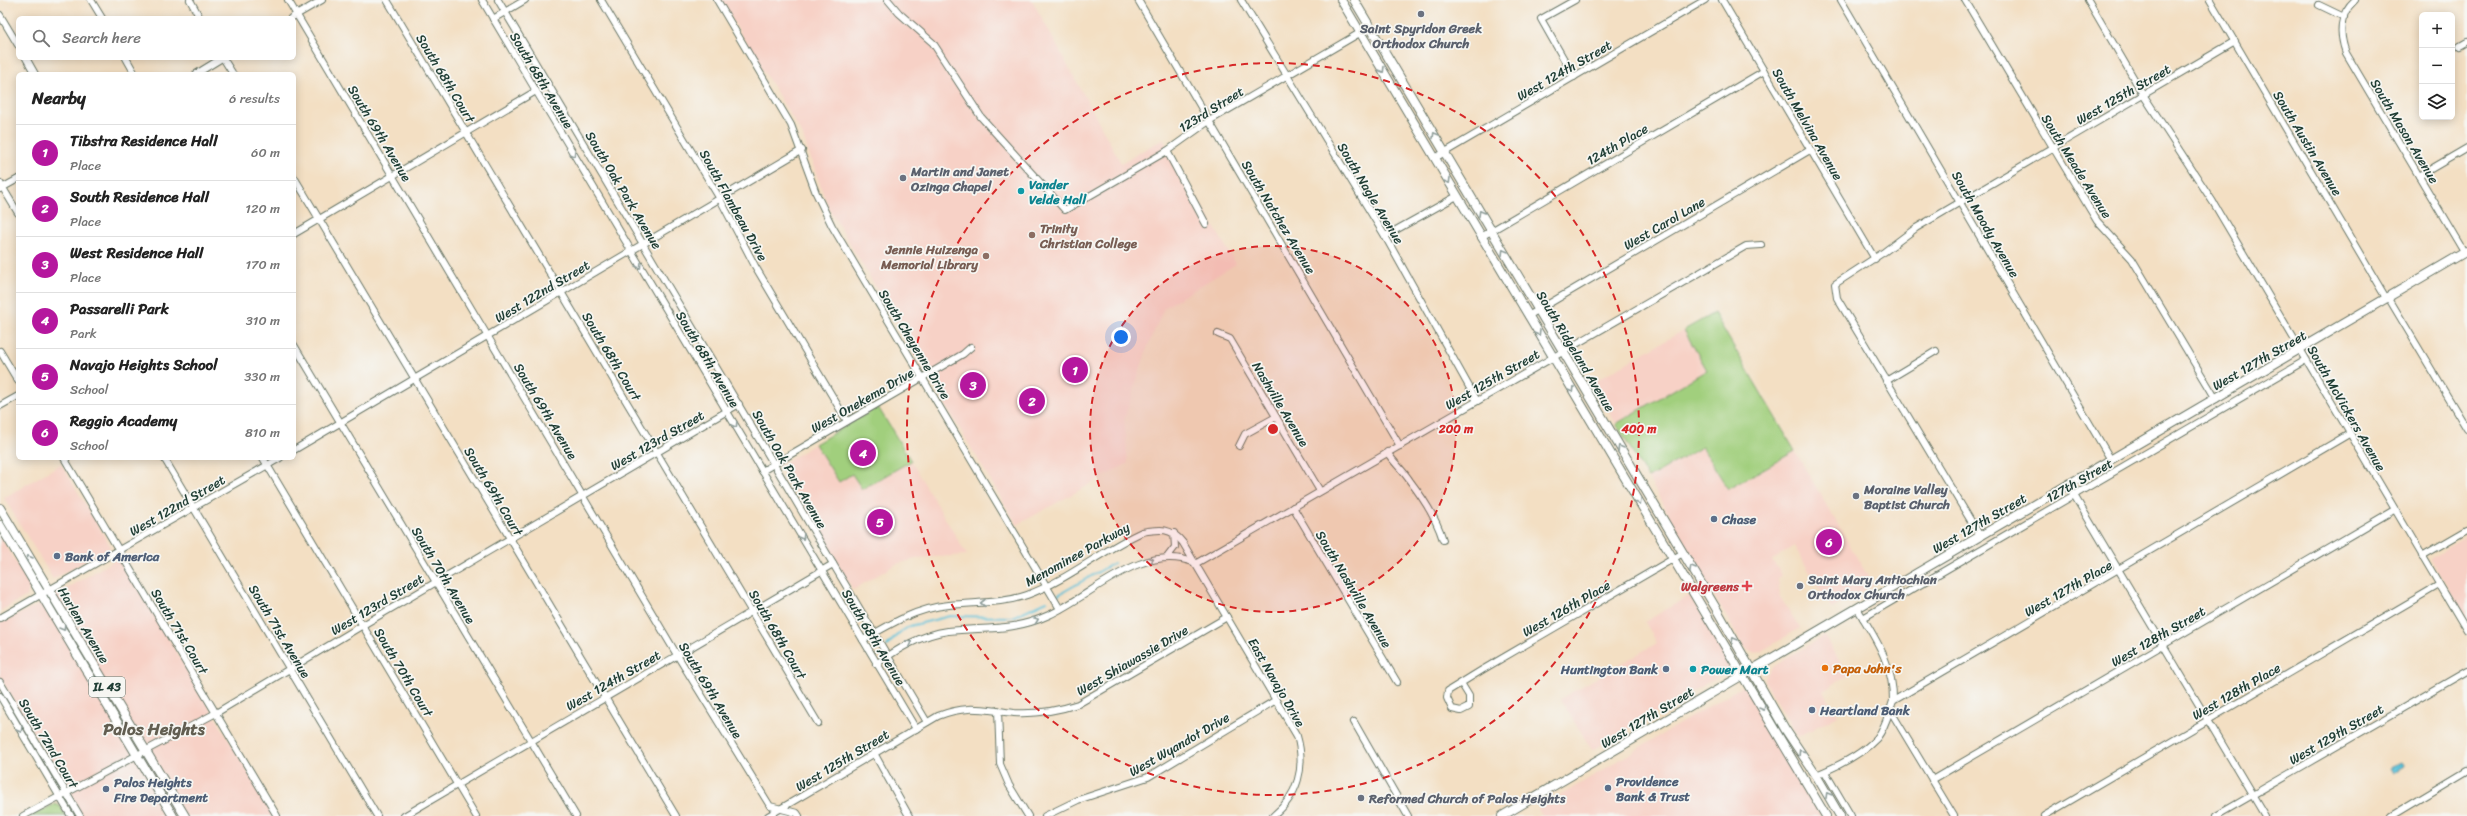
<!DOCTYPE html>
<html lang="en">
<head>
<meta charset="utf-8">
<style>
	:root { --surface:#fff; --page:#f6f6f6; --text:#222; --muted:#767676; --line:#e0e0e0; --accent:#b5179e }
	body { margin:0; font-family:Sriracha,sans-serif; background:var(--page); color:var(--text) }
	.controls { position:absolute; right:12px; top:12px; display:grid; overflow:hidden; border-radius:6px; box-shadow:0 2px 10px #0003 }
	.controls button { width:36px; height:36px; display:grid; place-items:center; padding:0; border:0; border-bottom:1px solid var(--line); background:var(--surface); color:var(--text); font:20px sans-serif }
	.you { position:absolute; left:1121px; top:337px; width:14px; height:14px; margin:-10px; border:3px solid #fff; border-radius:50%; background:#1a73e8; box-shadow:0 0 0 6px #1a73e833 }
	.badge { display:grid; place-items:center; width:26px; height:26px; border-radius:50%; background:var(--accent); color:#fff; font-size:13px; font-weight:700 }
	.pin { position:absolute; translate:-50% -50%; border:2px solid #fff; box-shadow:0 1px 4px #0006 }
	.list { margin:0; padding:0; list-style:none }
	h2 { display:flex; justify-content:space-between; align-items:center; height:52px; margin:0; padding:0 16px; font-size:17px }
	h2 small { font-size:13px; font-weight:400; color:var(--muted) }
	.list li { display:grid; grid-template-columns:26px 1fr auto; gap:12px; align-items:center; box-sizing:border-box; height:56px; padding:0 16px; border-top:1px solid var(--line) }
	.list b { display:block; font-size:15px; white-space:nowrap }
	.list p { margin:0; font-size:13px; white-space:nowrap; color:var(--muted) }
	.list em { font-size:13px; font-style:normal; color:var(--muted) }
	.icon { flex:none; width:22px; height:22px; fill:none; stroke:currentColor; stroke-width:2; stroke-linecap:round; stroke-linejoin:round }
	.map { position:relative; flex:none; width:2467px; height:816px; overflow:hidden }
	.search { position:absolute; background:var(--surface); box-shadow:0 2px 10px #0003; left:16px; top:16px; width:280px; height:44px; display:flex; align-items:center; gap:10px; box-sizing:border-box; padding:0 14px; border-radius:6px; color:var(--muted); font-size:15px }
	.panel { position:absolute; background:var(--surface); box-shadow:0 2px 10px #0003; left:16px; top:72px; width:280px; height:388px; border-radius:6px }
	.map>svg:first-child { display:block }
	.built { fill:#f7d1c6 }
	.green { fill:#a1cf7d; stroke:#608658 }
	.water { fill:#5ac0d8; stroke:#3c7e86 }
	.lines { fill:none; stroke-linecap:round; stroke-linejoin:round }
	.stream { stroke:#5ac0d8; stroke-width:2 }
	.minor-casing { stroke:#697666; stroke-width:8 }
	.major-casing { stroke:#697666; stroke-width:10 }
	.minor { stroke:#fff; stroke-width:6 }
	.major { stroke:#fff; stroke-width:8 }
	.oneway { stroke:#8f9e9a }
	.ring { fill:none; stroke:#d62828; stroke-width:2; stroke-dasharray:7 5 }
	.worship-dot { fill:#6b7280; stroke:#f6f6f2; stroke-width:1.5 }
	.culture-dot { fill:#0f9aa8; stroke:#f6f6f2; stroke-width:1.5 }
	.education-dot { fill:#8d6e63; stroke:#f6f6f2; stroke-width:1.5 }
	.service-dot { fill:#5c6f8a; stroke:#f6f6f2; stroke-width:1.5 }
	.health-dot { fill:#e0444e; stroke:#f6f6f2; stroke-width:1.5 }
	.food-dot { fill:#e8710a; stroke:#f6f6f2; stroke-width:1.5 }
	.labels { text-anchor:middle; stroke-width:3.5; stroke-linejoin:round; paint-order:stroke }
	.shield { fill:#f6f6f2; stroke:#60746d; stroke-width:1 }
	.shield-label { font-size:12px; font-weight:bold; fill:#1f3d34 }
	.worship-label { font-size:13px; font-weight:bold; fill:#5b616d; stroke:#f6f6f2; text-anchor:start }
	.street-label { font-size:13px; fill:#1f3d34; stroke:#f6f6f2 }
	.culture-label { font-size:13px; font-weight:bold; fill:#0d838f; stroke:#f6f6f2; text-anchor:start }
	.education-label { font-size:13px; font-weight:bold; fill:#785e54; stroke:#f6f6f2; text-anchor:start }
	.service-label { font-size:13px; font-weight:bold; fill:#4e5e75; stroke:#f6f6f2; text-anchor:start }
	.health-label { font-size:13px; font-weight:bold; fill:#be3a42; stroke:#f6f6f2; text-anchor:end }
	.food-label { font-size:13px; font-weight:bold; fill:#c56008; stroke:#f6f6f2; text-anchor:start }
	.district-label { font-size:17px; font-weight:bold; fill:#625e51; stroke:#f6f6f2 }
	.centre { fill:#d62828; stroke:#f6f6f2; stroke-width:2 }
	.ring-label { font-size:12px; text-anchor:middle; font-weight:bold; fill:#d62828; stroke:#f6f6f2; stroke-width:3.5; stroke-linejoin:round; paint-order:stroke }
</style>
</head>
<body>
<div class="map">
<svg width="2467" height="816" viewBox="0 0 2467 816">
	<rect width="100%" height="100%" fill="#f6f6f2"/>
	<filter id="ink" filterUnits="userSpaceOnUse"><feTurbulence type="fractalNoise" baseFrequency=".025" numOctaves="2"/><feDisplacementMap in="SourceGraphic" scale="8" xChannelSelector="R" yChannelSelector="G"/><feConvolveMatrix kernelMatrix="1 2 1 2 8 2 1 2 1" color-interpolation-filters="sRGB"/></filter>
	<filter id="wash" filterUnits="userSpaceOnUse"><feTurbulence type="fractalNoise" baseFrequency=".012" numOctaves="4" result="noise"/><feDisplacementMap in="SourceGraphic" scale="16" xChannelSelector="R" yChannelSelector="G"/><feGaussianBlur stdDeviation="0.9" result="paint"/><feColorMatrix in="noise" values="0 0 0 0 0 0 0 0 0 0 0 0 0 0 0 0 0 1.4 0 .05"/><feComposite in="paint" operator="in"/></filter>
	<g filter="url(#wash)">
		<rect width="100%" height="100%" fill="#f3dfc3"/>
		<!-- built -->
		<g class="built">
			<path d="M720,0H1032L1121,163L1163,139L1236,264L1164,308L1148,345L1124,420L1128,463L1017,525L828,207L802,134Z"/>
			<path d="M1684,330L1707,370L1616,424L1593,382Z"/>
			<path d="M815,444L839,482L852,474L862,489L911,461L967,555L920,558L896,564L853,590L780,466Z"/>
			<path d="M1702,447L1728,489L1795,451L1873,585L1832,609L1794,546L1772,560L1782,575L1778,578L1780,597L1800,628L1760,652L1753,653L1744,648L1648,478Z"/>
			<path d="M61,464L111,547L53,579L4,498Z"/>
			<path d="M0,536L30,586L27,596L0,611Z"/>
			<path d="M2467,536V620L2430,558Z"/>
			<path d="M120,557L274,816H83L0,677V623L39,605Z"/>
			<path d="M1690,595L1727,656L1729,662L1728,668L1724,673L1592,750L1560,699L1657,643L1645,622Z"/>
			<path d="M1824,636L1848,675L1823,691L1838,715L1798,737L1765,682V677L1771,668Z"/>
			<path d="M1744,685L1821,816H1542L1538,809Z"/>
		</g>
		<!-- green -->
		<g class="green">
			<path d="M1714,313L1795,451L1728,489L1702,447L1648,478L1616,424L1707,370L1684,330Z"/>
			<path d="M878,407L911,461L862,489L852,474L839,482L815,444Z"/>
			<path d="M55,804L60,806L66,816H30Z"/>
		</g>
		<!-- water -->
		<path class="water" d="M2400,763L2403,767L2393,773L2390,768Z"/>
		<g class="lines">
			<!-- stream -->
			<g class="stream">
				<path d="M1058,595L1114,563"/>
				<path d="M887,646L899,633L910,626L950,616L1012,617L1047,601"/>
			</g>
		</g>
	</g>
	<g filter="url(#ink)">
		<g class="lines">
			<defs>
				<g id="minor">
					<path d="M91,0L102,18"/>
					<path d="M190,0L200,18"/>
					<path d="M288,0L677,655L770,806L797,813L799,816"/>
					<path d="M387,0L818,723"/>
					<path d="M482,0L916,729"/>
					<path d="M498,0L927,722"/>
					<path d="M601,0L720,199L755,266L847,421"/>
					<path d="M717,0L791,125L816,193L832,226L1060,609"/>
					<path d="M888,0L899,13L933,43L981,117L1065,210L1167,151L1209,121L1370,27"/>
					<path d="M1138,0L1400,446"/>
					<path d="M1241,0L1385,236L1477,401"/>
					<path d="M1722,0L1875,259"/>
					<path d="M1841,0L2111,460"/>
					<path d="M1965,0L2097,221L2132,259L2216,399"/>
					<path d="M2088,0L2144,96L2213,202L2467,631"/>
					<path d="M2210,0L2386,298"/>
					<path d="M2355,0C2339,14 2339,34 2346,53L2464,252"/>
					<path d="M2319,5L2344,17"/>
					<path d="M0,15L18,45"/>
					<path d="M291,18L322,0"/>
					<path d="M493,19L525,0"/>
					<path d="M2460,46L2467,42"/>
					<path d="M26,58L35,74"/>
					<path d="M126,58L135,74"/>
					<path d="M223,58L233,74"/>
					<path d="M196,74L222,58"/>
					<path d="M1574,77L1541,19L1575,0"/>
					<path d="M1167,151L1206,224"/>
					<path d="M1435,158L1705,0"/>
					<path d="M2419,176L2467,148"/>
					<path d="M294,177L676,816"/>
					<path d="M0,183L18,213"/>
					<path d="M0,189L18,179"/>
					<path d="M294,234L536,91"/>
					<path d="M1385,236L1457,196"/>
					<path d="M1481,237L1764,71"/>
					<path d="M2388,297L2467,429"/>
					<path d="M1528,316L1810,150"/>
					<path d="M1218,334L1230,339L1320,491"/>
					<path d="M294,345L576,816"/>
					<path d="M0,351L18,381"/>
					<path d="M1886,381L1936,351"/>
					<path d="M0,406L18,396"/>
					<path d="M1239,446L1245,434L1276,417"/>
					<path d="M294,450L802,150"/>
					<path d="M1387,452C1394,463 1403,470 1410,481C1423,498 1437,520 1443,540"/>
					<path d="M64,458L277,816"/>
					<path d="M164,458L377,816"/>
					<path d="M263,458L476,816"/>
					<path d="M762,471L963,354L971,347"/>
					<path d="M2068,485L2265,816"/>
					<path d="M1293,507L1397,682"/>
					<path d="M1980,536L1837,298L1835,284L1884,252L1916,228L2235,41"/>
					<path d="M1168,556L1175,547L1174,533"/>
					<path d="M2422,556L2467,530"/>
					<path d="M1195,564L1746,246L1761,245"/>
					<path d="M1857,608C1875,638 1894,665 1893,701"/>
					<path d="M0,618L280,458"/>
					<path d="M1863,618L2306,360"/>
					<path d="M863,640C890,624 917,608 949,605C976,602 1001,604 1027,595C1068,580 1102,550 1142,532C1160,529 1171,527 1183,543L1297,736C1306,767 1298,796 1273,816"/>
					<path d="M876,664C898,649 920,635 948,631C985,627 1012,632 1049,615C1093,595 1141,543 1193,562"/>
					<path d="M0,682L80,816"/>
					<path d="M1461,683L1469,696V707L1461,711L1452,709L1447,698L1448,691L1482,670L1683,553"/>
					<path d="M0,696L71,816"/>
					<path d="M998,710L1000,764L1009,785L1028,816"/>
					<path d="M1890,710L1954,816"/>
					<path d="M1354,722L1408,816"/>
					<path d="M874,753L909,816"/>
					<path d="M1825,772L1851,816"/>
					<path d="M1816,775C1836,767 1862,754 1877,738C1885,728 1889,713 1893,701L2349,434"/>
					<path d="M1932,780L2394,510"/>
					<path d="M23,816L216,713L363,625L739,404"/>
					<path d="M404,816L833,564"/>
					<path d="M768,816L938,716C967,704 984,710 1014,713C1035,714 1057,711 1078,704L1227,617"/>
					<path d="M1045,816L1078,800L1148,777L1276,700"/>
					<path d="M2044,816L2439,585"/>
					<path d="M2216,816L2467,671"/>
					<path d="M2392,816L2467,771"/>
				</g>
				<g id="major">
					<path d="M1341,0L1826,816"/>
					<path d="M1354,0L1717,610L1785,729L1816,775L1840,816"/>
					<path d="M0,508L185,816"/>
					<path d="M0,525L173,816"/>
					<path d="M1502,816L2467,251"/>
				</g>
			</defs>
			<!-- minor casing -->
			<use href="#minor" class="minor-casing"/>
			<!-- major casing -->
			<use href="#major" class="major-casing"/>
			<!-- minor -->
			<use href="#minor" class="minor"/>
			<!-- major -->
			<use href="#major" class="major"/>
		</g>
		<!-- one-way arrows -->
		<defs><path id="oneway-chevron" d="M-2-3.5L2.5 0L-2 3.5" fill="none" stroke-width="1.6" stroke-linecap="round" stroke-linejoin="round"/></defs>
		<g class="oneway">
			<use href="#oneway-chevron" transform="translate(1382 70) rotate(59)"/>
			<use href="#oneway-chevron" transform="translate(1435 135) rotate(-121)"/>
			<use href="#oneway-chevron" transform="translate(573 154) rotate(59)"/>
			<use href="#oneway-chevron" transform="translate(1448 181) rotate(59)"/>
			<use href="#oneway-chevron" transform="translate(1481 213) rotate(-120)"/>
			<use href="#oneway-chevron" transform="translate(1504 252) rotate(-121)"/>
			<use href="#oneway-chevron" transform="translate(639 266) rotate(59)"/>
			<use href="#oneway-chevron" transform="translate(1538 333) rotate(59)"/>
			<use href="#oneway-chevron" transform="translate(1572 390) rotate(59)"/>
			<use href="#oneway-chevron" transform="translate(735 425) rotate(59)"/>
			<use href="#oneway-chevron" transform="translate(1620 448) rotate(-121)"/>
			<use href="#oneway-chevron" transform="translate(1639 502) rotate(59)"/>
			<use href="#oneway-chevron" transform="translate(802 537) rotate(59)"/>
			<use href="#oneway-chevron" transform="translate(29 558) rotate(-120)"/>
			<use href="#oneway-chevron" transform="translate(1151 560) rotate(-15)"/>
			<use href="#oneway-chevron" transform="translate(1692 568) rotate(-120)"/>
			<use href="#oneway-chevron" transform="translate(983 603) rotate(180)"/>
			<use href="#oneway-chevron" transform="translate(1036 620) rotate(-20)"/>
			<use href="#oneway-chevron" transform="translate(63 628) rotate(59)"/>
			<use href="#oneway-chevron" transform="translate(1734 640) rotate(-120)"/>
			<use href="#oneway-chevron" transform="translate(909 643) rotate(-26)"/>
			<use href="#oneway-chevron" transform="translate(1763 708) rotate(59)"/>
			<use href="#oneway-chevron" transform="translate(20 730) rotate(60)"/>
			<use href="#oneway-chevron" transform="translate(1801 752) rotate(-123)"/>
			<use href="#oneway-chevron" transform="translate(1828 795) rotate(-120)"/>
		</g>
	</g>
	<!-- distance rings -->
	<circle cx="1273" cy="429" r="183" fill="#d62828" fill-opacity=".12"/>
	<g class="ring">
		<circle cx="1273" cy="429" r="183"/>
		<circle cx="1273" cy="429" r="366"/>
	</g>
	<!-- markers -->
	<g class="worship-dot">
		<circle cx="1421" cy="14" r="4"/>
		<circle cx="903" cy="178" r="4"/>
		<circle cx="1856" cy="496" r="4"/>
		<circle cx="1800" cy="586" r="4"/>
		<circle cx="1361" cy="798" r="4"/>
	</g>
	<g class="culture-dot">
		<circle cx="1021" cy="191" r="4"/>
		<circle cx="1693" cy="669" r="4"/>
	</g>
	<g class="education-dot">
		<circle cx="1032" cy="235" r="4"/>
		<circle cx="986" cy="256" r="4"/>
	</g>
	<g class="service-dot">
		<circle cx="1714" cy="519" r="4"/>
		<circle cx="57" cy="556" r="4"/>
		<circle cx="1666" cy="669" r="4"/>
		<circle cx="1812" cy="710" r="4"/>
		<circle cx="1608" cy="788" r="4"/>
		<circle cx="106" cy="789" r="4"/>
	</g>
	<path class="health-dot" d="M1745 580h4v4h4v4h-4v4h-4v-4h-4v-4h4z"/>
	<circle class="food-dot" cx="1825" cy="668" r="4"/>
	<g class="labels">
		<!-- shield labels -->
		<rect class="shield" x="89" y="677" width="36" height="20" rx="3"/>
		<g class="shield-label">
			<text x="107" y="691">IL 43</text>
		</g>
		<!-- worship labels -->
		<g class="worship-label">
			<text x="1421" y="33" text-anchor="middle">Saint Spyridon Greek<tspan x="1421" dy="15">Orthodox Church</tspan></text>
			<text x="911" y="176">Martin and Janet<tspan x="911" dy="15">Ozinga Chapel</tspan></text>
			<text x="1864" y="494">Moraine Valley<tspan x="1864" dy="15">Baptist Church</tspan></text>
			<text x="1808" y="584">Saint Mary Antiochian<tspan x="1808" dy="15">Orthodox Church</tspan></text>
			<text x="1369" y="803">Reformed Church of Palos Heights</text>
		</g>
		<!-- street labels -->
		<g class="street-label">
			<text transform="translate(1564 70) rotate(-30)" y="5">West 124th Street</text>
			<text transform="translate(446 78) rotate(59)" y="5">South 68th Court</text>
			<text transform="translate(542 80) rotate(59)" y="5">South 68th Avenue</text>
			<text transform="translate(2123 94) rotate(-30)" y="5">West 125th Street</text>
			<text transform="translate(1211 109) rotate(-32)" y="5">123rd Street</text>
			<text transform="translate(1808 124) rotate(60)" y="5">South Melvina Avenue</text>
			<text transform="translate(2405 131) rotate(59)" y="5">South Mason Avenue</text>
			<text transform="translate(380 133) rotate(59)" y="5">South 69th Avenue</text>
			<text transform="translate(2308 143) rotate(59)" y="5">South Austin Avenue</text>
			<text transform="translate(1617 144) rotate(-30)" y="5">124th Place</text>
			<text transform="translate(2077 166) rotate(58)" y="5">South Meade Avenue</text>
			<text transform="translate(624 190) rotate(59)" y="5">South Oak Park Avenue</text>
			<text transform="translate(1371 193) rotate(59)" y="5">South Nagle Avenue</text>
			<text transform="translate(734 205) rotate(61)" y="5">South Flambeau Drive</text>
			<text transform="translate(1279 217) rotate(59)" y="5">South Natchez Avenue</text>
			<text transform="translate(1664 223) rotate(-30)" y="5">West Carol Lane</text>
			<text transform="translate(1986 224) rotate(60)" y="5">South Moody Avenue</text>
			<text transform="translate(542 291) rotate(-31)" y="5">West 122nd Street</text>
			<text transform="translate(915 344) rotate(59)" y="5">South Cheyenne Drive</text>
			<text transform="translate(1576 351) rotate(59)" y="5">South Ridgeland Avenue</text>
			<text transform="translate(612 356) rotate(59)" y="5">South 68th Court</text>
			<text transform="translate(708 359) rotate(59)" y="5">South 68th Avenue</text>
			<text transform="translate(2259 360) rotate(-30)" y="5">West 127th Street</text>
			<text transform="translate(1492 379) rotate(-30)" y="5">West 125th Street</text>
			<text transform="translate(862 400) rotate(-30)" y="5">West Onekema Drive</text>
			<text transform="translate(1281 404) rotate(59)" y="5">Nashville Avenue</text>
			<text transform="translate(2347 408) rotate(60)" y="5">South McVickers Avenue</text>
			<text transform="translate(546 411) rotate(59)" y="5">South 69th Avenue</text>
			<text transform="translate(657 440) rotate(-30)" y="5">West 123rd Street</text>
			<text transform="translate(790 469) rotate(60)" y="5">South Oak Park Avenue</text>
			<text transform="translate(2079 480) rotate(-30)" y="5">127th Street</text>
			<text transform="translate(494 491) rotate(59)" y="5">South 69th Court</text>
			<text transform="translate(177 505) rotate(-30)" y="5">West 122nd Street</text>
			<text transform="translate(1979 523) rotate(-30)" y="5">West 127th Street</text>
			<text transform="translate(1077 554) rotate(-29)" y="5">Menominee Parkway</text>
			<text transform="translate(444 575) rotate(59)" y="5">South 70th Avenue</text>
			<text transform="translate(2068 588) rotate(-30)" y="5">West 127th Place</text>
			<text transform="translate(1354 589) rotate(59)" y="5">South Nashville Avenue</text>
			<text transform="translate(377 604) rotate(-31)" y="5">West 123rd Street</text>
			<text transform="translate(1566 608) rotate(-30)" y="5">West 126th Place</text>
			<text transform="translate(84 625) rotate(59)" y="5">Harlem Avenue</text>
			<text transform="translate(180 631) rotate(59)" y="5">South 71st Court</text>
			<text transform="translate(280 631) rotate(59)" y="5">South 71st Avenue</text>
			<text transform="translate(778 634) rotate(60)" y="5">South 68th Court</text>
			<text transform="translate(2158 636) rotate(-30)" y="5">West 128th Street</text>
			<text transform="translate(874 637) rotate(59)" y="5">South 68th Avenue</text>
			<text transform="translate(1132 660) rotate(-30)" y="5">West Shiawassie Drive</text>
			<text transform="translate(404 672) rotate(59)" y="5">South 70th Court</text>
			<text transform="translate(613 680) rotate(-30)" y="5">West 124th Street</text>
			<text transform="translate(1277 682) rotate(60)" y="5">East Navajo Drive</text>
			<text transform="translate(711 690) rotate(59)" y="5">South 69th Avenue</text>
			<text transform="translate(2236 691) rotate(-30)" y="5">West 128th Place</text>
			<text transform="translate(1647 717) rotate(-31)" y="5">West 127th Street</text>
			<text transform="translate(2336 734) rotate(-30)" y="5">West 129th Street</text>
			<text transform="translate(49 743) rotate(59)" y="5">South 72nd Court</text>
			<text transform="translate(1179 744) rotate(-30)" y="5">West Wyandot Drive</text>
			<text transform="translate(842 760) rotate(-31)" y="5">West 125th Street</text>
		</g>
		<!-- culture labels -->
		<g class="culture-label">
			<text x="1029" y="189">Vander<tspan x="1029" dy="15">Velde Hall</tspan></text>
			<text x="1701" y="674">Power Mart</text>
		</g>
		<!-- education labels -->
		<g class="education-label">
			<text x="1040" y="233">Trinity<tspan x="1040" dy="15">Christian College</tspan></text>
			<text x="978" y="254" text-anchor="end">Jennie Huizenga<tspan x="978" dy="15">Memorial Library</tspan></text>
		</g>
		<!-- service labels -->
		<g class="service-label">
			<text x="1722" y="524">Chase</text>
			<text x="65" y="561">Bank of America</text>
			<text x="1658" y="674" text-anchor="end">Huntington Bank</text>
			<text x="1820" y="715">Heartland Bank</text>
			<text x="1616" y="786">Providence<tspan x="1616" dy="15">Bank &amp; Trust</tspan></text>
			<text x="114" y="787">Palos Heights<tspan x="114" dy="15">Fire Department</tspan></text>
		</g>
		<!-- health labels -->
		<g class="health-label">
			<text x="1739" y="591">Walgreens</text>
		</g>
		<!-- food labels -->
		<g class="food-label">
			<text x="1833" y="673">Papa John's</text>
		</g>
		<!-- district labels -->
		<g class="district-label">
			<text x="154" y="735">Palos Heights</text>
		</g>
	</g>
	<circle cx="1273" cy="429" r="6" class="centre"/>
	<g class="ring-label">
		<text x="1456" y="433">200 m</text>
		<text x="1639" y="433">400 m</text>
	</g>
</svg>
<div class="controls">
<button>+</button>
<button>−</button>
<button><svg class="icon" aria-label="layers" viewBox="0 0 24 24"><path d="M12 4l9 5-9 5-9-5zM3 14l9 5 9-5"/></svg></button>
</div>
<div class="you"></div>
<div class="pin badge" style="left:1075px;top:370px">1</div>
<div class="pin badge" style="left:1032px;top:401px">2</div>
<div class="pin badge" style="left:973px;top:385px">3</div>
<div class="pin badge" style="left:863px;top:453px">4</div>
<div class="pin badge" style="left:880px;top:522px">5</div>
<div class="pin badge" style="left:1829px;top:542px">6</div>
<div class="search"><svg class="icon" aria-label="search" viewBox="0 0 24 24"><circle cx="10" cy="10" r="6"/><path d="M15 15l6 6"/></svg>Search here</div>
<section class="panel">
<h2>Nearby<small>6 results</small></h2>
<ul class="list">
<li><span class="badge">1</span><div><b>Tibstra Residence Hall</b><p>Place</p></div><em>60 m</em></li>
<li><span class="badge">2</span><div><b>South Residence Hall</b><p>Place</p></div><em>120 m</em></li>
<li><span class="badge">3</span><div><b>West Residence Hall</b><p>Place</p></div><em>170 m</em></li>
<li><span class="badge">4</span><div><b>Passarelli Park</b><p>Park</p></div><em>310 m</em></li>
<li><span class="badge">5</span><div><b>Navajo Heights School</b><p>School</p></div><em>330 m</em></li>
<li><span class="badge">6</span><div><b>Reggio Academy</b><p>School</p></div><em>810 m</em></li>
</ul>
</section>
</div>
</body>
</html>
